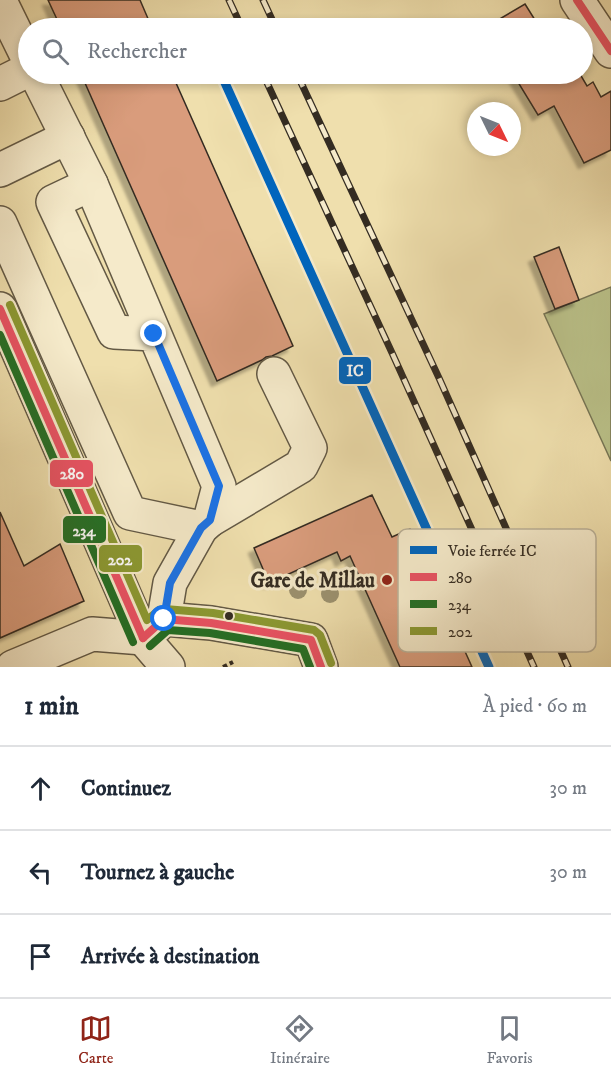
<!DOCTYPE html>
<html lang="fr">
<head>
<meta charset="utf-8">
<style>
	:root { --surface:#fff; --page:#f6f6f7; --text:#1f2937; --muted:#747a83; --line:#e0e1e3; --accent:#8f2418 }
	body { margin:0; font-family:"IM FELL DW Pica",serif; background:var(--page); color:var(--text) }
	.compass { position:absolute; left:467px; top:102px; width:54px; height:54px; border-radius:50%; background:var(--surface); box-shadow:0 3px 9px #0003; rotate:133deg }
	.stop { position:absolute; width:18px; height:18px; margin:-14px; border:4px solid #1a73e8; border-radius:50%; background:#fff }
	.stop.end { background:#1a73e8; border-color:#fff; box-shadow:0 2px 6px #0008 }
	.list { margin:0; padding:0; list-style:none }
	h2 { display:flex; justify-content:space-between; align-items:center; height:78px; margin:0; padding:0 24px; font-size:26px }
	h2 small { font-size:20px; font-weight:400; color:var(--muted) }
	.list li { display:grid; grid-template-columns:39px 1fr auto; gap:18px; align-items:center; box-sizing:border-box; height:84px; padding:0 24px; border-top:2px solid var(--line) }
	.list b { display:block; font-size:22px; white-space:nowrap }
	.list em { font-size:20px; font-style:normal; color:var(--muted) }
	.icon { flex:none; width:33px; height:33px; fill:none; stroke:currentColor; stroke-width:2; stroke-linecap:round; stroke-linejoin:round }
	.map { position:relative; flex:none; width:611px; height:667px; overflow:hidden }
	.search { position:absolute; background:var(--surface); box-shadow:0 3px 9px #0003; left:18px; right:18px; top:18px; height:66px; display:flex; align-items:center; gap:15px; box-sizing:border-box; padding:0 21px; border-radius:33px; color:var(--muted); font-size:22px }
	.sheet { height:330px; background:var(--surface) }
	nav { display:flex; justify-content:space-around; align-items:center; box-sizing:border-box; height:84px; border-top:2px solid var(--line); background:var(--surface); font-size:16px; color:var(--muted) }
	nav a { display:grid; justify-items:center; gap:3px }
	nav .on { color:var(--accent) }
	.map>svg:first-child { display:block }
	.green { fill:#bac189; stroke:#777656; stroke-width:1.5 }
	.building { fill:#d99c7b; stroke:#342c22; stroke-width:1.5; filter:url(#shadow) }
	.lines { fill:none; stroke-linecap:round; stroke-linejoin:round }
	.minor-casing { stroke:#635945; stroke-width:36 }
	.path { stroke:#342c22; stroke-width:4; stroke-dasharray:4.5 3; stroke-linecap:butt }
	.minor { stroke:#f5eaca; stroke-width:33 }
	.rail-casing { stroke:#342c22; stroke-width:7 }
	.rail { stroke:#f5eaca; stroke-width:4.5; stroke-dasharray:14; stroke-linecap:butt }
	.bus-1-casing { stroke:#f5eaca; stroke-width:12 }
	.bus-2-casing { stroke:#f5eaca; stroke-width:12 }
	.bus-3-casing { stroke:#f5eaca; stroke-width:12 }
	.bus-1 { stroke:#e95263; stroke-width:8 }
	.bus-2 { stroke:#246f25; stroke-width:8 }
	.bus-3 { stroke:#8b9831; stroke-width:8 }
	.rail-1-casing { stroke:#f5eaca; stroke-width:14 }
	.rail-1 { stroke:#0065bd; stroke-width:9 }
	.tree { fill:#9b916f }
	.route { stroke:#1a73e8; stroke-width:8 }
	.poi-dot { fill:#8f2418; stroke:#f5eaca; stroke-width:2 }
	.bus-dot { fill:#342c22; stroke:#f5eaca; stroke-width:2 }
	.labels { text-anchor:middle; stroke-width:6; stroke-linejoin:round; paint-order:stroke }
	.poi-label { font-size:21px; font-weight:bold; fill:#342c22; stroke:#f5eaca; text-anchor:end }
	.key { fill:#f5eaca; stroke:#bbb198; stroke-width:1.5 }
	.key-label { font-size:16px; fill:#342c22 }
	.line-badge { stroke:#f5eaca; stroke-width:2 }
	.badge-label { font-size:16px; text-anchor:middle; font-weight:bold; fill:#fff }
</style>
</head>
<body>
<div class="map">
<svg width="611" height="667" viewBox="0 0 611 667">
	<defs>
		<filter id="shadow"><feDropShadow dx="-5.5" dy="5.5" stdDeviation="1.5" flood-color="#0004"/></filter>
	</defs>
	<rect width="100%" height="100%" fill="#efdfad"/>
	<filter id="stains"><feTurbulence type="fractalNoise" baseFrequency=".00333" numOctaves="4"/><feColorMatrix values="0 0 0 0 .2 0 0 0 0 .09 0 0 0 0 .02 0 0 0 .5 -.17"/></filter>
	<radialGradient id="worn" r=".72"><stop offset=".6" stop-color="#630" stop-opacity="0"/><stop offset="1" stop-color="#630" stop-opacity=".3"/></radialGradient>
	<!-- green -->
	<path class="green" d="M611,287V461L544,314Z"/>
	<!-- building -->
	<g class="building">
		<path d="M48,0H140L152,28H61Z"/>
		<path d="M525,4L540,28H486V27Z"/>
		<path d="M81,74H172L293,346L272,356L266,357L262,360L217,381Z"/>
		<path d="M513,74H580L587,86L593,82L601,97L611,91V150L584,163L554,106L538,115Z"/>
		<path d="M559,247L579,300L555,309L534,257Z"/>
		<path d="M372,495L392,537L410,529L472,667H400L350,556L341,561L337,552L269,583L254,548Z"/>
		<path d="M0,512L24,566L60,544L84,601L0,638Z"/>
	</g>
	<g class="lines">
		<defs>
			<g id="minor">
				<path d="M577,0L611,51"/>
				<path d="M0,1L28,58"/>
				<path d="M36,74L91,184"/>
				<path d="M0,84L28,70"/>
				<path d="M0,170L68,137"/>
				<path d="M0,223L130,513L201,528"/>
				<path d="M0,309L143,638L168,667"/>
				<path d="M154,334L114,332L53,202L91,184L219,486L210,520L201,528L170,583L164,619"/>
				<path d="M210,520L301,466L310,448L274,374"/>
				<path d="M149,633L164,619L211,623L311,640L321,667"/>
				<path d="M13,667L92,634L143,638"/>
			</g>
		</defs>
		<!-- minor casing -->
		<use href="#minor" class="minor-casing"/>
		<!-- path -->
		<path class="path" d="M223,667L233,662"/>
		<!-- minor -->
		<use href="#minor" class="minor"/>
		<defs>
			<g id="rail">
				<path d="M229,0L242,28"/>
				<path d="M263,0L276,28"/>
				<path d="M263,74L393,355L534,667"/>
				<path d="M297,74L439,378L568,667"/>
			</g>
		</defs>
		<!-- rail casing -->
		<use href="#rail" class="rail-casing"/>
		<!-- rail -->
		<use href="#rail" class="rail"/>
		<defs>
			<g id="bus-1">
				<path d="M577,0L611,51"/>
				<path d="M0,309L143,638"/>
				<path d="M143,638L164,619L211,623L311,640L321,667"/>
			</g>
			<g id="bus-2">
				<path d="M0,335L133,642"/>
				<path d="M150,646L168,630L210,633L303,649L310,667"/>
			</g>
			<path id="bus-3" d="M10,305L147,620L159,610L165,609L213,613L314,630L320,635L331,663"/>
		</defs>
		<!-- bus-1 casing -->
		<use href="#bus-1" class="bus-1-casing"/>
		<!-- bus-2 casing -->
		<use href="#bus-2" class="bus-2-casing"/>
		<!-- bus-3 casing -->
		<use href="#bus-3" class="bus-3-casing"/>
		<!-- bus-1 -->
		<use href="#bus-1" class="bus-1"/>
		<!-- bus-2 -->
		<use href="#bus-2" class="bus-2"/>
		<!-- bus-3 -->
		<use href="#bus-3" class="bus-3"/>
		<defs>
			<path id="rail-1" d="M221,74L489,667"/>
		</defs>
		<!-- rail-1 casing -->
		<use href="#rail-1" class="rail-1-casing"/>
		<!-- rail-1 -->
		<use href="#rail-1" class="rail-1"/>
	</g>
	<!-- trees -->
	<g class="tree">
		<circle cx="298" cy="590" r="9"/>
		<circle cx="330" cy="594" r="9"/>
	</g>
	<g class="lines">
		<!-- route -->
		<path class="route" d="M154,334L219,486L210,520L201,528L170,583L164,619"/>
	</g>
	<!-- markers -->
	<circle class="poi-dot" cx="387" cy="580" r="6"/>
	<circle class="bus-dot" cx="229" cy="616" r="5"/>
	<g class="labels">
		<!-- poi labels -->
		<g class="poi-label">
			<text x="375" y="587">Gare de Millau</text>
		</g>
	</g>
	<!-- legend -->
	<rect x="398" y="529" width="198" height="123" rx="9" class="key"/>
	<rect x="410" y="546" width="27" height="8" fill="#0065bd"/>
	<rect x="410" y="573" width="27" height="8" fill="#e95263"/>
	<rect x="410" y="600" width="27" height="8" fill="#246f25"/>
	<rect x="410" y="627" width="27" height="8" fill="#8b9831"/>
	<g class="key-label">
		<text x="448" y="556">Voie ferrée IC</text>
		<text x="448" y="583">280</text>
		<text x="448" y="610">234</text>
		<text x="448" y="637">202</text>
	</g>
	<g class="line-badge">
		<rect x="338" y="356" width="34" height="29" rx="6" fill="#0065bd"/>
		<rect x="49" y="459" width="45" height="29" rx="6" fill="#e95263"/>
		<rect x="62" y="515" width="45" height="29" rx="6" fill="#246f25"/>
		<rect x="98" y="544" width="45" height="29" rx="6" fill="#8b9831"/>
	</g>
	<g class="badge-label">
		<text x="355" y="376">IC</text>
		<text x="72" y="479">280</text>
		<text x="84" y="536">234</text>
		<text x="120" y="565">202</text>
	</g>
	<rect width="100%" height="100%" filter="url(#stains)"/>
	<rect width="100%" height="100%" fill="url(#worn)"/>
</svg>
<svg class="compass" viewBox="-18 -18 36 36"><path d="M0-13l5 13h-10z" fill="#e53935"/><path d="M0 13l5-13h-10z" fill="#747a83"/></svg>
<div class="stop" style="left:164px;top:619px"></div>
<div class="stop end" style="left:154px;top:334px"></div>
<div class="search"><svg class="icon" aria-label="search" viewBox="0 0 24 24"><circle cx="10" cy="10" r="6"/><path d="M15 15l6 6"/></svg>Rechercher</div>
</div>
<section class="sheet">
<h2>1 min<small>À pied · 60 m</small></h2>
<ul class="list">
<li><svg class="icon" aria-label="ahead" viewBox="0 0 24 24"><path d="M12 20V5M6 11l6-6 6 6"/></svg><div><b>Continuez</b></div><em>30 m</em></li>
<li><svg class="icon" aria-label="left" viewBox="0 0 24 24"><path d="M17 20v-9H6M10 6l-5 5 5 5"/></svg><div><b>Tournez à gauche</b></div><em>30 m</em></li>
<li><svg class="icon" aria-label="arrive" viewBox="0 0 24 24"><path d="M6 21V4h12l-3 4 3 4H6"/></svg><div><b>Arrivée à destination</b></div></li>
</ul>
</section>
<nav>
<a class="on"><svg class="icon" aria-label="map" viewBox="0 0 24 24"><path d="M3 6l6-2 6 2 6-2v14l-6 2-6-2-6 2zM9 4v14M15 6v14"/></svg>Carte</a>
<a><svg class="icon" aria-label="directions" viewBox="0 0 24 24"><path d="M12 3l9 9-9 9-9-9zM9 14v-3h6M13 9l2 2-2 2"/></svg>Itinéraire</a>
<a><svg class="icon" aria-label="saved" viewBox="0 0 24 24"><path d="M7 4h10v16l-5-4-5 4z"/></svg>Favoris</a>
</nav>
</body>
</html>
